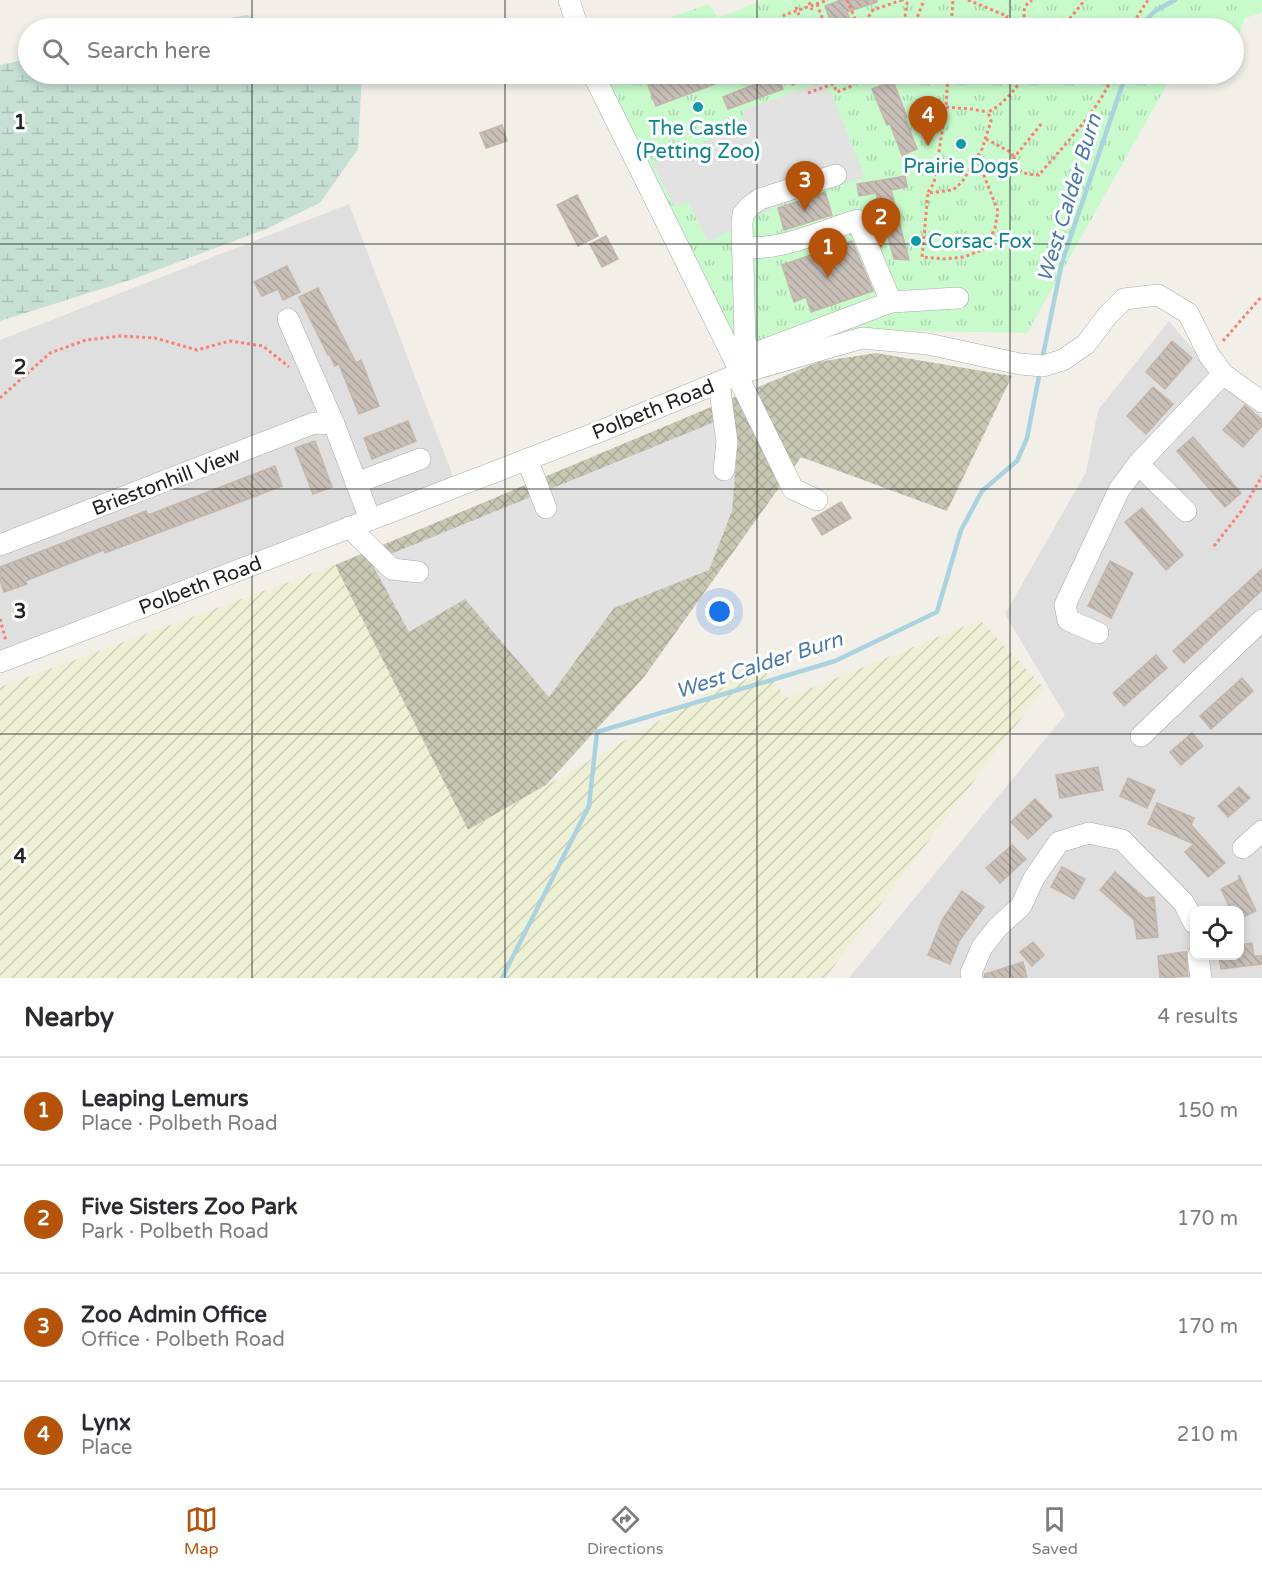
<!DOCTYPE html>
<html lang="en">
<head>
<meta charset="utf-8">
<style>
	:root { --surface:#fff; --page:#f2f2f3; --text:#2b2b33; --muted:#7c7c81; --line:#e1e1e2; --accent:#b45309 }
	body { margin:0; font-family:"Varela Round",sans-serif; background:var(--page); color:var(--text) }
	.controls { position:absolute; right:18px; bottom:18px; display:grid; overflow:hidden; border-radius:12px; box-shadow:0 3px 9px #0003 }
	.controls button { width:54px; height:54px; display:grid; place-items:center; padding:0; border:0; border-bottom:2px solid var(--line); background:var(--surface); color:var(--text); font:30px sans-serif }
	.you { position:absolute; left:720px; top:612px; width:21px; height:21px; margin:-15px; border:4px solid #fff; border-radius:50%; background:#1a73e8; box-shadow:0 0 0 9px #1a73e833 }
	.badge { display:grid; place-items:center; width:39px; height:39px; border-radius:50%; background:var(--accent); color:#fff; font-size:20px; font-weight:700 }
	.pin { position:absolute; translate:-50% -50px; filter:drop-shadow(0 2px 3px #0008) }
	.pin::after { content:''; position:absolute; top:32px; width:21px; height:18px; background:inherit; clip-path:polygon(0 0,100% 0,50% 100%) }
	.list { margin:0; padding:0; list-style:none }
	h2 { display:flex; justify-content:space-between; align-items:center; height:78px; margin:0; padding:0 24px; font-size:26px }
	h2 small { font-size:20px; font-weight:400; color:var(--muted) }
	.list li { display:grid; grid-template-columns:39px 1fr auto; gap:18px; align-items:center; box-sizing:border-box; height:108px; padding:0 24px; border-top:2px solid var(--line) }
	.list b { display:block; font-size:22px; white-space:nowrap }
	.list p { margin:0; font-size:20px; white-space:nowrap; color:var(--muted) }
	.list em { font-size:20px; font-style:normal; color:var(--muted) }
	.icon { flex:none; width:33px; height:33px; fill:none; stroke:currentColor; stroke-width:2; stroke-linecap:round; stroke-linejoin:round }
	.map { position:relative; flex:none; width:1262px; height:978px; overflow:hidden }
	.search { position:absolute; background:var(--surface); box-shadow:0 3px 9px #0003; left:18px; right:18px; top:18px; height:66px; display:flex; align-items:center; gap:15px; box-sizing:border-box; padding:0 21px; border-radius:33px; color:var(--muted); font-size:22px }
	.sheet { height:510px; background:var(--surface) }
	nav { display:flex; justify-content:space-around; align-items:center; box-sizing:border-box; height:84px; border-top:2px solid var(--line); background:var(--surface); font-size:16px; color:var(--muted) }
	nav a { display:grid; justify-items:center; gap:3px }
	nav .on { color:var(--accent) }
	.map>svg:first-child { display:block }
	.residential { fill:#e0dfdf; fill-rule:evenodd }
	.construction { fill:url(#construction-cross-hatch) }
	.farmland { fill:url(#farmland-furrows) }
	.wetland { fill:url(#wetland-marsh) }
	.park { fill:url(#park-tufts) }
	.parking { fill:#e2e2e2 }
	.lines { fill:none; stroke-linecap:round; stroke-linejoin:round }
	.stream { stroke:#aad3df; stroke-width:4.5 }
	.building { fill:url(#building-back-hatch); stroke:#c4b6ab; stroke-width:1.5 }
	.minor-casing { stroke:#a9a9a9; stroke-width:22 }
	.path { stroke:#fa8072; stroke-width:3; stroke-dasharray:3 3; stroke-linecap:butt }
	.minor { stroke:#fff; stroke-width:21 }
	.path-bridge { stroke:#fa8072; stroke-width:3; stroke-dasharray:3 3; stroke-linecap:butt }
	.grid { fill:none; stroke:#222; stroke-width:1.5; stroke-opacity:0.55 }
	.culture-dot { fill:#0f9aa8; stroke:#fff; stroke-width:2 }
	.labels { text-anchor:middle; stroke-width:6; stroke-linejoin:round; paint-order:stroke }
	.culture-label { font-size:20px; fill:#0d838f; stroke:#fff }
	.street-label { font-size:20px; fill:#222; stroke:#fff }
	.water-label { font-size:21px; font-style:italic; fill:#4a7aab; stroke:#fff }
	.grid-label { font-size:20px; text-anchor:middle; font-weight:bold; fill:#222; stroke:#fff; stroke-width:6; stroke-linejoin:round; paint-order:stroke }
</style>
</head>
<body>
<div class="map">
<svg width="1262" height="978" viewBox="0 0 1262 978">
	<defs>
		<pattern id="construction-cross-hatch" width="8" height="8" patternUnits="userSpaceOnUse" patternTransform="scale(1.5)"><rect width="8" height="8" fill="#c7c7b4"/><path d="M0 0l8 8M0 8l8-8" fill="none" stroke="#abab9a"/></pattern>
		<pattern id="farmland-furrows" width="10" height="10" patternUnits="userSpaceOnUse" patternTransform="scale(1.5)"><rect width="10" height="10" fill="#eef0d5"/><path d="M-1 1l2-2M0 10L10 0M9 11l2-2" fill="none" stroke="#ccceb7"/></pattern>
		<pattern id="wetland-marsh" width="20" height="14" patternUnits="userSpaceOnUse" patternTransform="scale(1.5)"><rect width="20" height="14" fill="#c6e0d4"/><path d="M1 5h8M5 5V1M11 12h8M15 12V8" fill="none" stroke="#aac0b6"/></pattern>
		<pattern id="park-tufts" width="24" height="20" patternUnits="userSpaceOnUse" patternTransform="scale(1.5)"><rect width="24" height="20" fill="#c8facc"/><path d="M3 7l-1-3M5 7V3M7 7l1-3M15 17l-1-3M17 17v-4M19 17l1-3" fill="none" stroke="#acd6af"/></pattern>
		<pattern id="building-back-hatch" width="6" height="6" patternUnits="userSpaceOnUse" patternTransform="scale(1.5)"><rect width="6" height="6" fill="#c7bfb8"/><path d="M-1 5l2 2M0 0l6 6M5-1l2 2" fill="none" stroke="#aba49e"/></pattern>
	</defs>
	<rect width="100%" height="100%" fill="#f2efe9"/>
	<!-- residential -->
	<g class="residential">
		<path d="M349,204L454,479L0,651V340Z"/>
		<path d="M1169,321L1216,377L1262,415V978H849L1065,715L1005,614L1086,472L1098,410ZM1194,910H1240V956H1194Z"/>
	</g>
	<!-- construction -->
	<path class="construction" d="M876,353L1012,376L947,511L801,457L644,677L546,785L468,830L335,565L818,362Z"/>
	<!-- farmland -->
	<path class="farmland" d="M335,565L468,830L759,664L787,698L980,620L1044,688L825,978H0V687Z"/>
	<!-- wetland -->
	<g class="wetland">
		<path d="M247,15L280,28H181Z"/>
		<path d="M28,59V74H362L358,149L320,203L266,229L133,279L0,321V65Z"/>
	</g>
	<!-- park -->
	<g class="park">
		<path d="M763,0H1262V13L1245,18L1238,37L1234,39V28H641L709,4L718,18Z"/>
		<path d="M603,74H1173L1027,333L860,330L738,353Z"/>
	</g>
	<!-- parking -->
	<g class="parking">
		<path d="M820,83L831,93L865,177L776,206L708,242L688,202L675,207L652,163L733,131L739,124L745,109Z"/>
		<path d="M734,414L737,451L732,511L709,570L614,608L549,697L465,599L409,632L371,562Z"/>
	</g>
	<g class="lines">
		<!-- stream -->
		<g class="stream">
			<path d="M1138,28L1155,11L1175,0"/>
			<path d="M1042,360L1062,262L1126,74"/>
			<path d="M502,978L589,806L597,732L835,661L937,612L961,530L982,491L1017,461L1027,438L1040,371"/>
		</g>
	</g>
	<!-- building -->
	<g class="building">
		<path d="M841,0H877V2L847,12L853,28H833L825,6Z"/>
		<path d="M644,74H739V75L656,106Z"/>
		<path d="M778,75L783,89L728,109L723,97Z"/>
		<path d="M893,81L907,117L905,118L917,149L902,155L890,124L887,125L872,89Z"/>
		<path d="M502,125L507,141L486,148L480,133Z"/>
		<path d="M905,176L907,187L891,190L909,260L894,259L876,193L859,196L857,184Z"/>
		<path d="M825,192L832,215L784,230L778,208Z"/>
		<path d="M577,195L598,236L578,246L557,205Z"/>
		<path d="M606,236L618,259L602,267L590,244Z"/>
		<path d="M852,241L873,291L811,312L806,297L794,302L782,265Z"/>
		<path d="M287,266L300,292L283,300L278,289L262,296L254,282Z"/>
		<path d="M318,288L356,363L361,360L379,406L359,414L339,364L335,366L329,354L328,355L299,297Z"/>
		<path d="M1172,341L1192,358L1165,389L1146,372Z"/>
		<path d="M1153,387L1173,404L1146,434L1127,416Z"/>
		<path d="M1245,405L1262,420V426L1243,447L1223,430Z"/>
		<path d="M408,421L416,441L372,459L364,438Z"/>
		<path d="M1193,437L1241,493L1225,507L1177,451Z"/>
		<path d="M315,441L332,487L313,494L295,448Z"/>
		<path d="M275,466L282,486L105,553L104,550L25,581L27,584L4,592L0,580V567L146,511L148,515Z"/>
		<path d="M841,502L851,518L822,535L812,519Z"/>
		<path d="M1142,508L1183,555L1166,570L1125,522Z"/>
		<path d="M1110,561L1133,573L1111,618L1088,606Z"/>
		<path d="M1262,569V590L1184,663L1173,651Z"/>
		<path d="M1156,655L1167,668L1124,706L1113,693Z"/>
		<path d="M1242,678L1253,691L1211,729L1200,716Z"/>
		<path d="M1192,733L1203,746L1181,765L1170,752Z"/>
		<path d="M1098,767L1103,790L1060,798L1056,775Z"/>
		<path d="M1128,778L1155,790L1147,808L1120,796Z"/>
		<path d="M1239,787L1250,798L1228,817L1218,806Z"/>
		<path d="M1035,799L1052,816L1028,839L1011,822Z"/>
		<path d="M1157,803L1194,818L1191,825L1225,863L1208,877L1185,852L1194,844L1148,824Z"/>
		<path d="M1012,845L1026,859L1000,883L986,868Z"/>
		<path d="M1062,867L1085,879L1074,899L1051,887Z"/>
		<path d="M1115,872L1145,898L1154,897L1158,937L1137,939L1134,920L1100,890Z"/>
		<path d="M1239,875L1256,911L1239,919V906L1231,910L1221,889L1239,880Z"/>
		<path d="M962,891L984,907L959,941L950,964L928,955L942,920Z"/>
		<path d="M1033,942L1044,955L1032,966L1020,952Z"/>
		<path d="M1252,943L1254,956H1262V964L1221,969L1219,956H1239V945Z"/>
		<path d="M1183,952H1186L1188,976L1160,978L1158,956Z"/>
		<path d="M1023,962L1027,978H984L985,974Z"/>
	</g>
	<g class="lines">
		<defs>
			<g id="minor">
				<path d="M569,0L578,28"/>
				<path d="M593,74L741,373"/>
				<path d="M742,246C772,254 826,230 857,220L891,302L750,355"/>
				<path d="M891,302L958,298"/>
				<path d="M288,319L334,424"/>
				<path d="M756,368L745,341L742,224L743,214L750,206L760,199L836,175"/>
				<path d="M737,375L793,489L817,500"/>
				<path d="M719,383L727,442L724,470"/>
				<path d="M527,459L546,508"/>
				<path d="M1138,464L1186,511"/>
				<path d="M356,483L420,459"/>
				<path d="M349,527L392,569L418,572"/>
				<path d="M0,545L314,423L334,424L370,519"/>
				<path d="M1098,633L1068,620L1065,605L1119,490L1138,464L1223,374"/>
				<path d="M0,662L606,429L741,373L862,338L928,344L1020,364L1043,366L1063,360L1086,344L1107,316L1124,299L1158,295L1188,313L1209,355L1223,374L1262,402"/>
				<path d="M1141,736L1262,620"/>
				<path d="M1243,848L1262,831"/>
				<path d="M1198,956L1201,978"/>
				<path d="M972,978L971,973L982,947L998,927L1021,906L1034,878L1059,842L1089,833L1122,840L1184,903L1194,923"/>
			</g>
		</defs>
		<!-- minor casing -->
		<use href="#minor" class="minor-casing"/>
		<!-- path -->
		<g class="path">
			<path d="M847,0L859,28"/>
			<path d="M968,0L1007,16L1005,24L1007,28"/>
			<path d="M817,4L826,28"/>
			<path d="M789,28L784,15L828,0"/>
			<path d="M874,28L869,16L873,10L902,0"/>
			<path d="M901,28L905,17L907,3L903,0"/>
			<path d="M913,28L924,0"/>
			<path d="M951,28L953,0"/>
			<path d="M1029,28C1024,21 1023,15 1025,6L1032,0"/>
			<path d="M1062,28L1085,0"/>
			<path d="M1130,28L1148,0"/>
			<path d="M785,74L789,82L793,84L827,74"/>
			<path d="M808,93L833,84L837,92L852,86L851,82"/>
			<path d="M946,107L971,109L988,112"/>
			<path d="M986,139L1012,153C1017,171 1019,174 1039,175C1062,147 1102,107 1113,74"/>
			<path d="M977,158L998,211L995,228L988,243L984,249L964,257L944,259L922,257L928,193L953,190L962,182L982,149L991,121L988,112C1005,104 1015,88 1027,74"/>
			<path d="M1013,159L1042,123"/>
			<path d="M928,192L934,183L946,107L948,74"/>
			<path d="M1223,341L1262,296"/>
			<path d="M0,398L50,353L86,340L120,336L155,338L197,350L230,341L263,346L289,367"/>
			<path d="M1214,546L1243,509L1262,476"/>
			<path d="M0,619L6,641"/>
		</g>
		<!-- minor -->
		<use href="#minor" class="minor"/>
		<!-- path-bridge -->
		<g class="path-bridge">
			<path d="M809,2L812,10"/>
			<path d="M796,7L799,15"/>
		</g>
	</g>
	<!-- grid -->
	<path class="grid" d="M252,0V28M505,0V28M757,0V28M1010,0V28M252,74V978M505,74V978M757,74V978M1010,74V978M0,244H1262M0,489H1262M0,734H1262"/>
	<!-- markers -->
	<g class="culture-dot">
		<circle cx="698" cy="107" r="6"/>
		<circle cx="961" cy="144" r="6"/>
		<circle cx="916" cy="241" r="6"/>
	</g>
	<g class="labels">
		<!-- culture labels -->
		<g class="culture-label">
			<text x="698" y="135">The Castle<tspan x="698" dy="23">(Petting Zoo)</tspan></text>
			<text x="961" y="173">Prairie Dogs</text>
			<text x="928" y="248" text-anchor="start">Corsac Fox</text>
		</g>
		<!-- street labels -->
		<g class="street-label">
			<text transform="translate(653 409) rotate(-22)" y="7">Polbeth Road</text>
			<text transform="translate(166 481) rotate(-21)" y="7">Briestonhill View</text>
			<text transform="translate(200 585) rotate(-21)" y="7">Polbeth Road</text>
		</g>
		<!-- water labels -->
		<g class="water-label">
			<text transform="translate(1069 198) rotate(-73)" y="7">West Calder Burn</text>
			<text transform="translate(759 665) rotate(-18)" y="7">West Calder Burn</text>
		</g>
	</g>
	<g class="grid-label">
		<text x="20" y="129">1</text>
		<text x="20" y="374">2</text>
		<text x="20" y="618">3</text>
		<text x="20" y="863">4</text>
	</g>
</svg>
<div class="controls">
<button><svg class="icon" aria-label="locate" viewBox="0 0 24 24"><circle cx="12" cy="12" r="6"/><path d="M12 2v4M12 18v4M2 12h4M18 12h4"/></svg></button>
</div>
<div class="you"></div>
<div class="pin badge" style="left:828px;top:278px">1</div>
<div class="pin badge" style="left:881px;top:248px">2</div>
<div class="pin badge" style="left:805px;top:211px">3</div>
<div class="pin badge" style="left:928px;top:146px">4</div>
<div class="search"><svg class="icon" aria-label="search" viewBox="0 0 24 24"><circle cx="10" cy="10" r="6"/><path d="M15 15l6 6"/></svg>Search here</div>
</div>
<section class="sheet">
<h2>Nearby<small>4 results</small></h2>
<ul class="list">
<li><span class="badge">1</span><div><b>Leaping Lemurs</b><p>Place · Polbeth Road</p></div><em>150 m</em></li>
<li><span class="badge">2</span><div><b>Five Sisters Zoo Park</b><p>Park · Polbeth Road</p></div><em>170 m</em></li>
<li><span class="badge">3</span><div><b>Zoo Admin Office</b><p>Office · Polbeth Road</p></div><em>170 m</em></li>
<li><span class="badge">4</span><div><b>Lynx</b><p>Place</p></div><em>210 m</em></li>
</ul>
</section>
<nav>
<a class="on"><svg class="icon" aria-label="map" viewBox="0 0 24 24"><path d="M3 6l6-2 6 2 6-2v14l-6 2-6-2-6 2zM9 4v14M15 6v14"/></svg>Map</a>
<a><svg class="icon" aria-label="directions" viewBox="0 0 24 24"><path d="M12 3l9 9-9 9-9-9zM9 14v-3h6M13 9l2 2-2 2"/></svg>Directions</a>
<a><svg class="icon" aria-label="saved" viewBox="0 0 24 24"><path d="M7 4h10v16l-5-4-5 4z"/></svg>Saved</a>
</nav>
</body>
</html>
